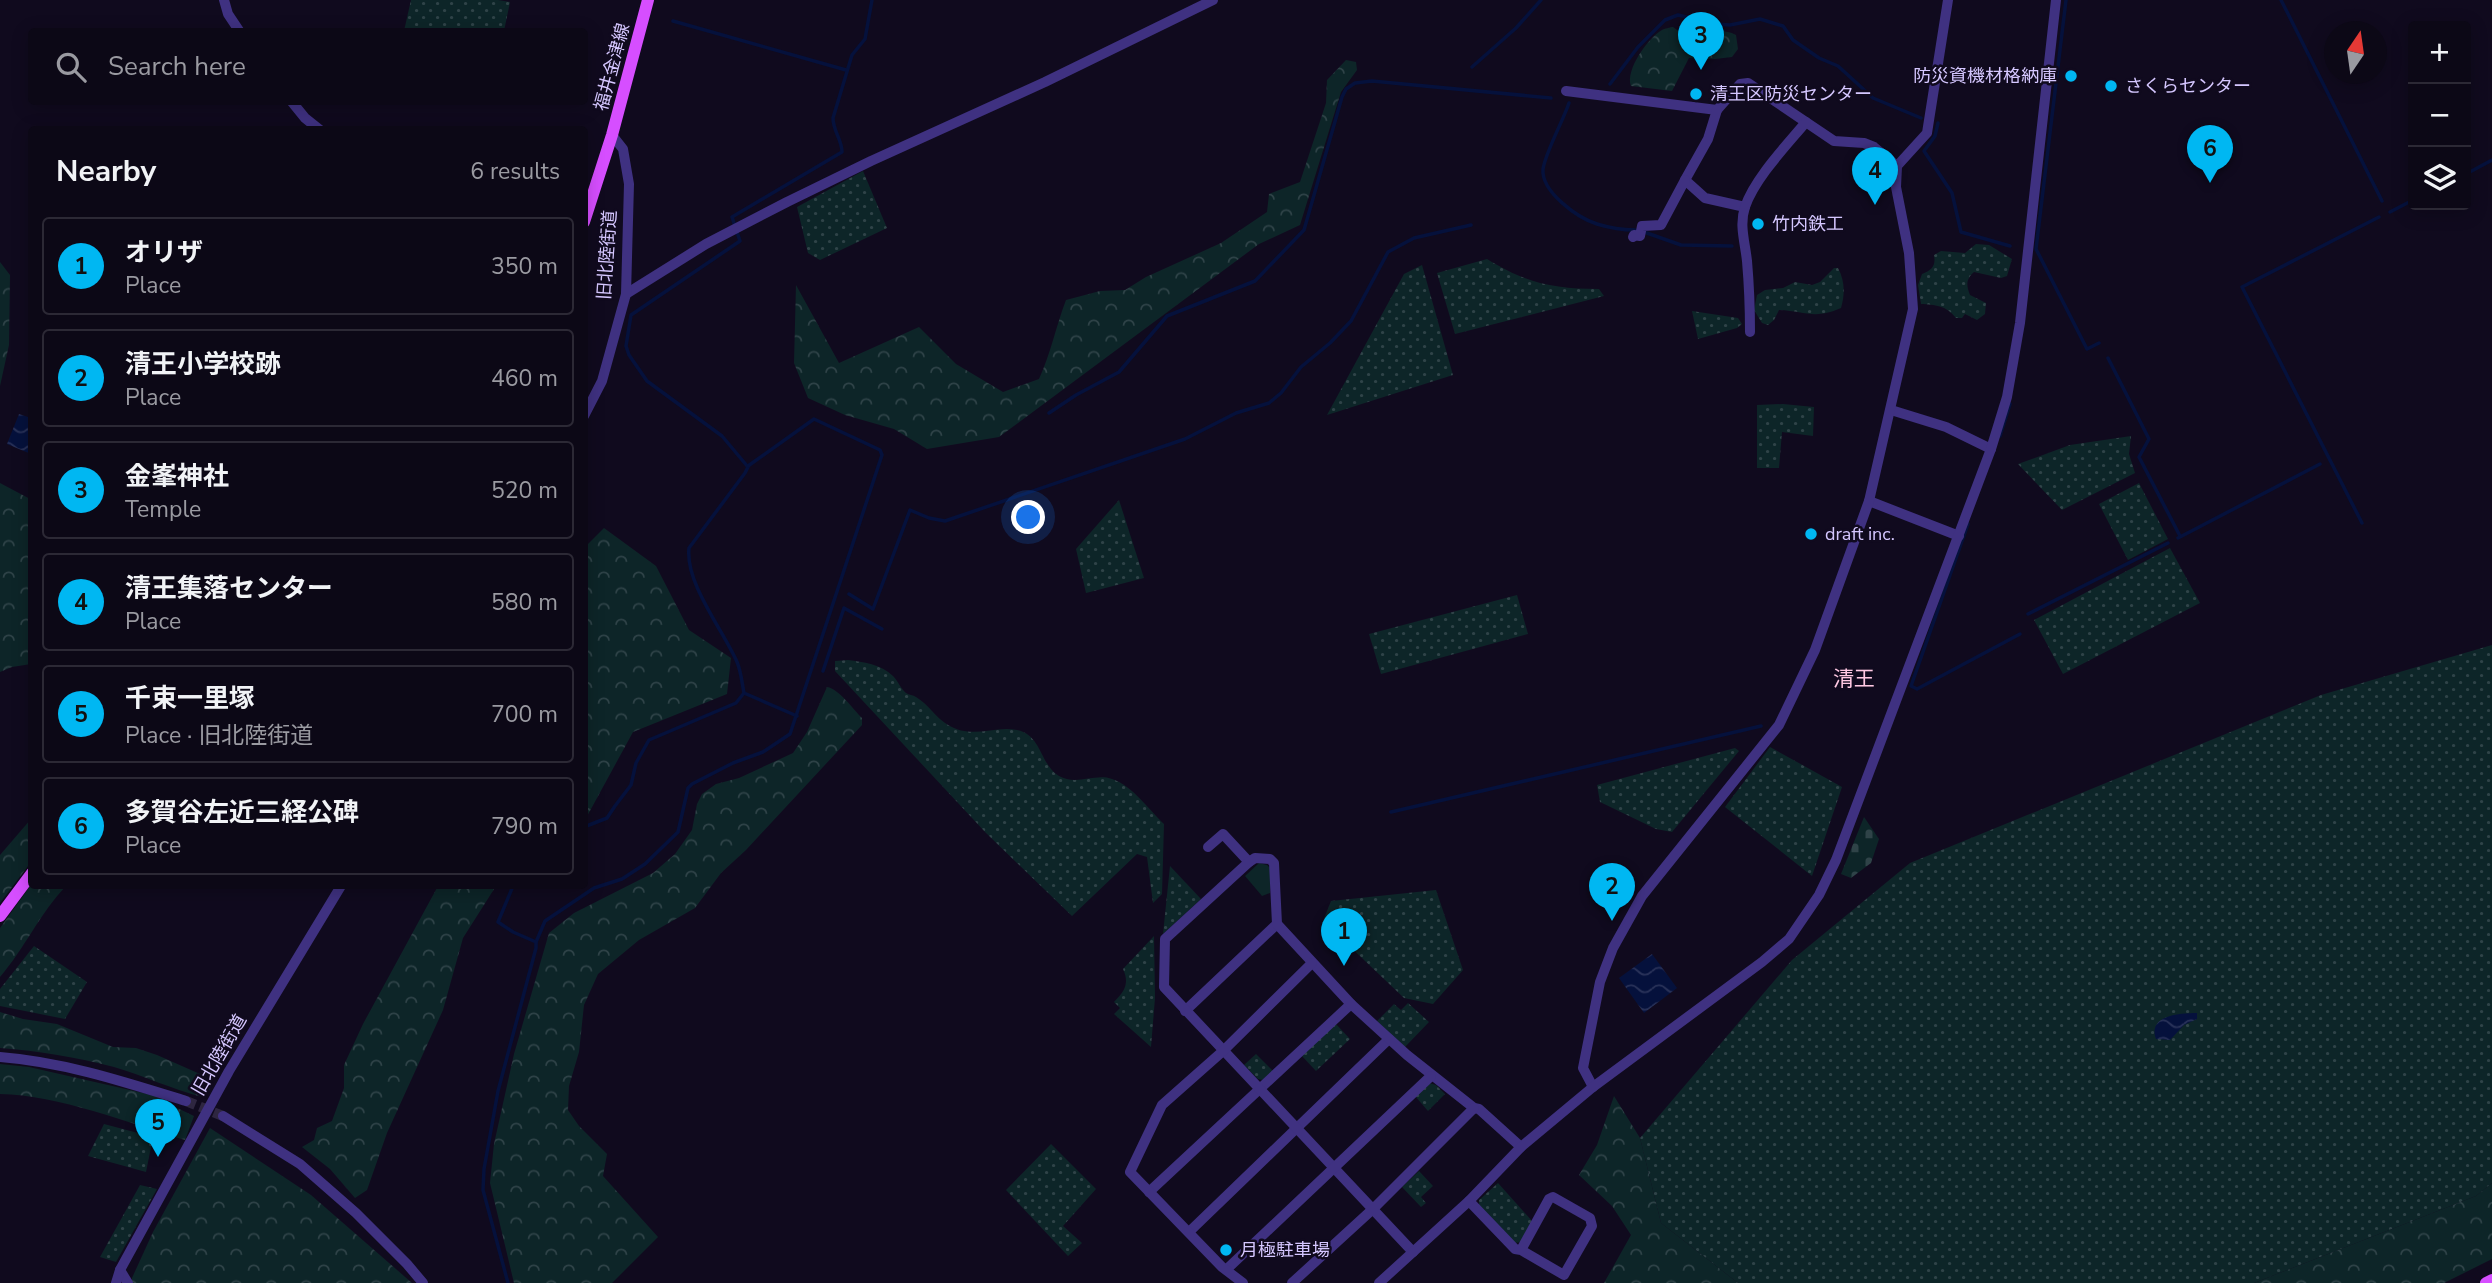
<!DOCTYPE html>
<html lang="en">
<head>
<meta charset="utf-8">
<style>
	:root { --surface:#0c0816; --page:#15111f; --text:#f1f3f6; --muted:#9a9aa1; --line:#2c2935; --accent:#00b7f2 }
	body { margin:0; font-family:"Nunito Sans","Noto Sans JP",sans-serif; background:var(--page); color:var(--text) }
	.controls { position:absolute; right:21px; top:21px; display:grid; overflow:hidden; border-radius:7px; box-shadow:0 4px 18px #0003 }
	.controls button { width:63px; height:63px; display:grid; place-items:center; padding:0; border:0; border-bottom:2px solid var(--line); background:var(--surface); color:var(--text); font:35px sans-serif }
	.compass { position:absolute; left:2324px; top:21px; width:63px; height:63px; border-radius:50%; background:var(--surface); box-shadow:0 4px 18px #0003; rotate:13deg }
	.you { position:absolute; left:1029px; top:518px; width:24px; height:24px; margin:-18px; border:5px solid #fff; border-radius:50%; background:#1a73e8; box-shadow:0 0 0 10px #1a73e833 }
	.badge { display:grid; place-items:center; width:46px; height:46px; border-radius:50%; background:var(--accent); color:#111; font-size:23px; font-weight:700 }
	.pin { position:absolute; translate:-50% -58px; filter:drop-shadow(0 2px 4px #0008) }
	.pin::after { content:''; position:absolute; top:37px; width:24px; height:21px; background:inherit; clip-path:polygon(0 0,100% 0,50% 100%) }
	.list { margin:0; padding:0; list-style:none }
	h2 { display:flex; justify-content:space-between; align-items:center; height:91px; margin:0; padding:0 28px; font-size:30px }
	h2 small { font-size:23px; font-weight:400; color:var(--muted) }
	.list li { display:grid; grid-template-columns:46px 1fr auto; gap:21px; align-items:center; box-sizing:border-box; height:98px; margin:0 14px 14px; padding:0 14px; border:2px solid var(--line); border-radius:7px }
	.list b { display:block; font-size:26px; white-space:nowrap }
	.list p { margin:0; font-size:23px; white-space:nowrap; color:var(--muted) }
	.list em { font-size:23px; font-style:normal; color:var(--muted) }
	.icon { flex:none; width:38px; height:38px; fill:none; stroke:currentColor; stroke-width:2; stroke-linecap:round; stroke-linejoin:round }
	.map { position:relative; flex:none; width:2492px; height:1283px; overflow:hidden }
	.search { position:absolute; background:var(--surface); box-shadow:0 4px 18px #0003; left:28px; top:28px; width:560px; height:77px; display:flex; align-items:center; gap:18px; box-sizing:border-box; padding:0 24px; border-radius:7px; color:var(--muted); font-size:26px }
	.panel { position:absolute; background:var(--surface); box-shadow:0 4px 18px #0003; left:28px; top:126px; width:560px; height:763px; border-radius:7px }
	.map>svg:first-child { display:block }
	.grass { fill:url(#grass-dots) }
	.forest { fill:url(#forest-crowns) }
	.cemetery { fill:url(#cemetery-stones) }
	.park { fill:#0d2528 }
	.water { fill:url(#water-waves) }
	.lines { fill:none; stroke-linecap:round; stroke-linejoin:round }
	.stream { stroke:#05113c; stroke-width:3.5 }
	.minor-tunnel { stroke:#2e2640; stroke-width:10; stroke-dasharray:10 5; stroke-linecap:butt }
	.minor { stroke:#3f3181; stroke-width:10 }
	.major { stroke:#d64eff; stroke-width:12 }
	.poi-dot { fill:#00b7f2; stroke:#100a1e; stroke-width:2.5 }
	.labels { text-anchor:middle; stroke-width:5; stroke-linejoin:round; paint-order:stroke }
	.street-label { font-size:18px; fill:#d5c7ff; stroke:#100a1e }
	.poi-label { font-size:18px; fill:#d5c7ff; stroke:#100a1e; text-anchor:start }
	.quarter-label { font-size:21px; fill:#ffc9e3; stroke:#100a1e }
</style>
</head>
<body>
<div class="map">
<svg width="2492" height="1283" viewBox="0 0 2492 1283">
	<defs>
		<pattern id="grass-dots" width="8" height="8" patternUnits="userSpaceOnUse" patternTransform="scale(1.75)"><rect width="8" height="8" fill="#0d2528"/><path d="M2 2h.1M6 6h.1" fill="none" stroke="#2f4348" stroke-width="1.8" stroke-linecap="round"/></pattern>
		<pattern id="forest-crowns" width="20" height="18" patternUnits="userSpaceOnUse" patternTransform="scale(1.75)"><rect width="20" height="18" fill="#0d2528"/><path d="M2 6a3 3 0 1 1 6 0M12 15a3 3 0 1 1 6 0" fill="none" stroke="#2f4348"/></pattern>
		<pattern id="cemetery-stones" width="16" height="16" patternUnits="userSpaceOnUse" patternTransform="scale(1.75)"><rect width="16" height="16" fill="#0d2528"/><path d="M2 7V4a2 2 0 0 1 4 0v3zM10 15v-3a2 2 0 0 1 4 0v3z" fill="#2f4348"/></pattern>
		<pattern id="water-waves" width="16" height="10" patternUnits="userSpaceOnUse" patternTransform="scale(1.75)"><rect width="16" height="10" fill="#05113c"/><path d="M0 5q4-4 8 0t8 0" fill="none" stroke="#293259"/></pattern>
	</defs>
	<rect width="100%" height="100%" fill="#100a1e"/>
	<!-- grass -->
	<g class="grass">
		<path d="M411,0H498L510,2L504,31H404Z"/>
		<path d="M863,171L887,228L820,260L808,253L797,207Z"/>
		<path d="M1976,244L1989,245L2012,259L2007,276L2001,278L1974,272C1966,279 1966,285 1970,295L1986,303L1985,314L1977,320L1965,314L1962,318H1956C1946,305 1935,305 1921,304L1918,285L1922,274C1932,270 1936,266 1934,255L1941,251L1965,253Z"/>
		<path d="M1487,259C1526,283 1553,289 1599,289L1604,296L1455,334L1437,273Z"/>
		<path d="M1422,265L1453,375L1327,415L1404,274Z"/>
		<path d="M1834,268H1838C1845,281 1845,294 1841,308C1814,320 1805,311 1779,310L1774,320L1768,325L1762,323L1754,310L1757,295L1765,290L1783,288L1795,282L1812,285L1820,282Z"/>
		<path d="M1692,311L1738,318L1742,324L1737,328L1698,339Z"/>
		<path d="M1783,404L1814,407L1813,436L1782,432L1779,468H1757V405Z"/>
		<path d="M2131,436L2129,454L2135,473L2062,510L2018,464L2070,445Z"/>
		<path d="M2139,483L2168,539L2128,560L2099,504Z"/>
		<path d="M1119,500L1144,578L1086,593L1076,549Z"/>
		<path d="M2170,548L2200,603L2063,674L2034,620Z"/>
		<path d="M1517,595L1528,634L1381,674L1369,634Z"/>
		<path d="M2492,645V1183L2476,1196L2254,1283H1738L1661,1223L1640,1138L1792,960L1910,863L2321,695Z"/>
		<path d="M848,660C863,662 881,664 893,676C898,681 901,689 906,693C909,695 913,695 916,697C928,704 936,718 948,725C973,740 994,725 1017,730C1042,735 1040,765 1059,776C1076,786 1095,773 1112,779C1133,786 1149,810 1164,824L1162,894L1153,903L1147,857L1137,854L1072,916L986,833L835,671V661Z"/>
		<path d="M1770,747L1842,787L1812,876L1725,807Z"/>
		<path d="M1735,748L1739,751L1672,832L1656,829L1600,802L1597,785Z"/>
		<path d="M1170,866L1201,899L1163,934Z"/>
		<path d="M1436,890L1463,970L1433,1004L1404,998L1323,921L1331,901Z"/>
		<path d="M1154,936L1155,998L1151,1047L1114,1014L1120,1008L1114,1002C1124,992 1130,984 1123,969Z"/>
		<path d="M34,946L87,982L65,1019L0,1006V989Z"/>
		<path d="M1408,1003L1429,1022L1405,1047L1377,1021L1394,1004L1401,1010Z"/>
		<path d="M1335,1023L1350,1039L1316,1071L1301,1055Z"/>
		<path d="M1256,1054L1273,1071L1263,1080L1258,1079L1244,1065Z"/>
		<path d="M1429,1083L1436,1085L1445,1094L1428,1111L1415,1096Z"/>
		<path d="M104,1124L153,1137L146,1172L88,1156Z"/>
		<path d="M1051,1144L1096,1189L1063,1226L1082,1243L1068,1256L1006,1190Z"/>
		<path d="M1419,1171L1433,1186L1421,1197L1426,1203L1421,1207L1402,1187Z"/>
		<path d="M1498,1183L1533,1222L1523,1242L1513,1243L1479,1205V1200Z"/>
		<path d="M140,1185L157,1189L116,1262L100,1257Z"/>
	</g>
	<!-- forest -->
	<g class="forest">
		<path d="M1673,27L1685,36C1703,35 1719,26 1736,35L1738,49L1732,57L1715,59L1689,58L1672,91L1631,86C1625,70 1648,38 1662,30C1664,29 1671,27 1673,27Z"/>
		<path d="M1346,60L1356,62L1357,70L1341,92L1300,225L1259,244L999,437L927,449L894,429L845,415L808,398L794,363L796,285L839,363L919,327L956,364L1003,392L1039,379C1051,353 1056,326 1066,300L1100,291L1125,290L1146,277L1221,243L1267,212L1269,194L1300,182L1326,103L1327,80Z"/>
		<path d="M0,262L10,275L9,345L0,386Z"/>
		<path d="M0,483L32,500L31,664L12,667L0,672Z"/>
		<path d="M604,528L656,566L689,630L731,658L727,694L633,732L585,820V547Z"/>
		<path d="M827,687C839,689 853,709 862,718V725L746,850L721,873L695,908L639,940L598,974L584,1005L579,1052L569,1086L568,1110L579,1126L607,1154L603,1176L658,1237L612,1283H514L490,1183L494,1144L514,1054L549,933L574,913L653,873L675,854L692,830L697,804L702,794L716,784L739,778L793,753L807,732Z"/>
		<path d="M31,819V862L0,903V855Z"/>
		<path d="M31,885L66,886C40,913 25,948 0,977V928Z"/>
		<path d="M438,886H496L463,938L443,1010L387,1133L367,1190L355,1198L330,1169L302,1147L314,1140L317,1128L332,1121L344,1088V1065L363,1024Z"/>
		<path d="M0,1012L23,1019L57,1024L113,1047L136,1048L157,1055L200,1074L209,1080L210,1090L202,1097C172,1089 144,1076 114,1067C76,1057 39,1051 0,1048Z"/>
		<path d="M0,1064L29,1067L165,1098L173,1106L194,1116L185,1140C128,1123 59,1095 0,1094Z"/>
		<path d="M1614,1096L1640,1138L1661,1223L1738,1283H1604L1631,1235L1612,1206L1579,1175L1597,1145Z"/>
		<path d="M210,1128L311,1195L412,1283H132V1278L153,1232Z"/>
		<path d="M2492,1183V1259L2444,1283H2254L2476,1196Z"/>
	</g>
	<!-- cemetery -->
	<path class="cemetery" d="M1864,817L1879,839L1871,863L1851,878L1841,874Z"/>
	<!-- park -->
	<path class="park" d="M1259,863L1267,865L1270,868V893L1262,896L1245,876Z"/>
	<!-- water -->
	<g class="water">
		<path d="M19,414L31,418V454L7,444Z"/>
		<path d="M1652,954L1677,988L1644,1013L1619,978Z"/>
		<path d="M2197,1013V1019L2184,1025L2170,1040L2156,1039C2147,1015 2181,1013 2197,1013Z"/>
	</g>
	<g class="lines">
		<!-- stream -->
		<g class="stream">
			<path d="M2066,0L2036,249L2087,349L2099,343"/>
			<path d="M2281,0L2382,201"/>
			<path d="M673,21L846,70"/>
			<path d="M1472,67L1516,28L1541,0"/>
			<path d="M1610,84L1638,47L1665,20L1678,15L1717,24L1730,25L1760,19L1783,26L1793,40L1819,58L1838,66L1873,98L1921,118"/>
			<path d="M1569,103C1563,121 1546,151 1543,169C1541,192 1578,218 1597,224C1610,228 1622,230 1635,230"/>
			<path d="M1938,123L1935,136L1924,151L1952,193L1961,232L2010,246"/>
			<path d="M2466,174L2492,160"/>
			<path d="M2390,212L2413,200"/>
			<path d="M1644,232L1681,245L1732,246"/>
			<path d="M2108,358L2149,439L2139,457L2180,536"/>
			<path d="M1049,413L1076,395L1119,372L1167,316L1255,281L1304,230L1342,97L1346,89L1355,83L1372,81L1551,98"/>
			<path d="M2000,436L2010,404"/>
			<path d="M2362,523L2242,287L2379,217"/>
			<path d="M1968,524L1911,686L1917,689L2020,634"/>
			<path d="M2178,538L2320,464"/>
			<path d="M849,594L873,609L910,510L929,518L945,521L1185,439L1236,413L1269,403L1281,393L1301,367L1330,343L1351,321L1388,252L1414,238L1471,225"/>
			<path d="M2028,614L2168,543"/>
			<path d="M823,671L844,608L882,629"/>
			<path d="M744,693L797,716"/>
			<path d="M1391,812L1761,726"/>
			<path d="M584,827L607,818L615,806L631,785L636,763L649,740L736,703L744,693C742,683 741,671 737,662C723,630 685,583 689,548L745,473L748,467L722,436L647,381L629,355L626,346L631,315L740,241L732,217L842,152C842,140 833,131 833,118L852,55L865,39L872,0"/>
			<path d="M536,942L545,921L594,888L622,879L645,864L678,832L688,788L692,784L733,763L763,752L790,734L882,455L880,450L814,419L748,466"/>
			<path d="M508,1283L483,1190L484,1169L498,1091L536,948V942L513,932L498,922L513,886"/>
		</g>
		<!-- minor-tunnel -->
		<path class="minor-tunnel" d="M186,1101L223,1116"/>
		<!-- minor -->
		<g class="minor">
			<path d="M224,0L228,14L240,32"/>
			<path d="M1566,91L1717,110L1740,84L1748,83L1834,141L1864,143L1874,147L1897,166"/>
			<path d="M292,102L305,118L320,130"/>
			<path d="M1717,110L1708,139L1685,180L1705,198L1745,207"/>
			<path d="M1633,237L1634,235L1640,236L1642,226L1661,225L1685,180"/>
			<path d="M626,294L706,244L787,202L871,161L1045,82L1213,0"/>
			<path d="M1750,332C1750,308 1749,284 1747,261C1745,242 1739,225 1745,207C1755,178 1786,146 1806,122"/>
			<path d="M1891,410L1946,427L1991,449"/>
			<path d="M584,416L602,381L626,294L629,184L623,149L612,135"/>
			<path d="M1869,501L1959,536"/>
			<path d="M1208,847L1223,834L1249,862"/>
			<path d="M1185,1011L1277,924"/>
			<path d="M0,1057C64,1062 125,1082 186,1101"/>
			<path d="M1593,1087L1583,1068L1600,982L1613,948L1642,896L1779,725L1815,650L1869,501L1913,309L1909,253L1896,187L1897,166L1927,133L1948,0"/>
			<path d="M223,1116L300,1164L356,1213L407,1264L423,1283"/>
			<path d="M1149,1192L1351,1004"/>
			<path d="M1469,1201L1515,1249L1521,1250L1564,1275L1592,1226L1590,1218L1553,1197L1549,1199L1521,1250"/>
			<path d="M1189,1232L1389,1039"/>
			<path d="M1413,1252L1164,987L1165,939L1249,862L1255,858L1270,859L1274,863L1277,924L1351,1004L1407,1055L1474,1108L1479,1109L1521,1147"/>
			<path d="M1227,1269L1431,1076"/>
			<path d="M120,1270L128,1283"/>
			<path d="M116,1283L120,1270L229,1071L341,886"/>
			<path d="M1243,1283L1222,1267L1130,1172L1162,1105L1223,1051L1312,963"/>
			<path d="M1292,1283L1374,1208L1474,1108"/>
			<path d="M1379,1283L1469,1201L1521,1147L1593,1087L1762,962L1789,939L1819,895L1836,860L1991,449L2007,397L2020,323L2056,0"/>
		</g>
		<!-- major -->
		<g class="major">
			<path d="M584,222L612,135L648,0"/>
			<path d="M0,916L32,873"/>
			<path d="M2486,1283L2492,1280"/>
		</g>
	</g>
	<!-- markers -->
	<g class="poi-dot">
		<circle cx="2071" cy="76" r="7"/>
		<circle cx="2111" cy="86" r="7"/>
		<circle cx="1696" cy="94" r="7"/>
		<circle cx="1758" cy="224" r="7"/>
		<circle cx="1811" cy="534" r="7"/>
		<circle cx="1226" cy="1250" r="7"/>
	</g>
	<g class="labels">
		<!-- street labels -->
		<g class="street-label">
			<text transform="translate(612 67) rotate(-75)" y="6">福井金津線</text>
			<text transform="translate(607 255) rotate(-86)" y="6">旧北陸街道</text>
			<text transform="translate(219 1055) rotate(-60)" y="6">旧北陸街道</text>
		</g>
		<!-- poi labels -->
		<g class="poi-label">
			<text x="2057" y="82" text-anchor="end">防災資機材格納庫</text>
			<text x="2125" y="92">さくらセンター</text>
			<text x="1710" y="100">清王区防災センター</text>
			<text x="1772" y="230">竹内鉄工</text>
			<text x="1825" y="540">draft inc.</text>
			<text x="1240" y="1256">月極駐車場</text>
		</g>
		<!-- quarter labels -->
		<g class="quarter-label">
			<text x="1854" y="686">清王</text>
		</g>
	</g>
</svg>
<div class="controls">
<button>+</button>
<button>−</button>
<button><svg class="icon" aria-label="layers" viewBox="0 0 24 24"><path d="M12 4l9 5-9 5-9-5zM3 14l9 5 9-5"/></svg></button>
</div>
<svg class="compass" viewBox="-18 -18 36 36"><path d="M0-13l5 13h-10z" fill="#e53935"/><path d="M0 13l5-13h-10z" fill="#9a9aa1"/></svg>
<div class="you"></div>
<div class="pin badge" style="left:1344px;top:966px">1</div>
<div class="pin badge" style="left:1612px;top:921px">2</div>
<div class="pin badge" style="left:1701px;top:70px">3</div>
<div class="pin badge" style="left:1875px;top:205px">4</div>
<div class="pin badge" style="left:158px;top:1157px">5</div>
<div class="pin badge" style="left:2210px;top:183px">6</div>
<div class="search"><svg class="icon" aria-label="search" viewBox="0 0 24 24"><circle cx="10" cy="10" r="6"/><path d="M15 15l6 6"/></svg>Search here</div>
<section class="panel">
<h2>Nearby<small>6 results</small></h2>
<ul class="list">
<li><span class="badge">1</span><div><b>オリザ</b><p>Place</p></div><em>350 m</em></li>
<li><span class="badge">2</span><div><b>清王小学校跡</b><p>Place</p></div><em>460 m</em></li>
<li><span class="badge">3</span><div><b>金峯神社</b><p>Temple</p></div><em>520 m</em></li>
<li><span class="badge">4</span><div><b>清王集落センター</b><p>Place</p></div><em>580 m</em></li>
<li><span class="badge">5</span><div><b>千束一里塚</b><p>Place · 旧北陸街道</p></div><em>700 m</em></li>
<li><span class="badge">6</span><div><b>多賀谷左近三経公碑</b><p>Place</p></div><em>790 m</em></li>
</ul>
</section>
</div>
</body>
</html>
